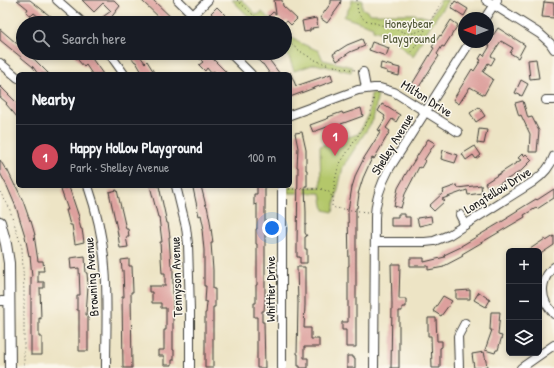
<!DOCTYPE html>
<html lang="en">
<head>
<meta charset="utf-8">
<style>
	:root { --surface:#171b24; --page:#242831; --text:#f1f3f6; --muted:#9ea1a6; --line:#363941; --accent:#d1495b }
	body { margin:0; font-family:"Patrick Hand",sans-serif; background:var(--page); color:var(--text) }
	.controls { position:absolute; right:12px; bottom:12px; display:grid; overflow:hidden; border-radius:6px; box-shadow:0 2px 6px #0003 }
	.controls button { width:36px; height:36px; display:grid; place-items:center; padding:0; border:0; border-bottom:1px solid var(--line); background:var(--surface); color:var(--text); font:20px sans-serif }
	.compass { position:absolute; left:458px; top:12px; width:36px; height:36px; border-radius:50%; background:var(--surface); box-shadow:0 2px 6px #0003; rotate:270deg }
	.you { position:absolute; left:272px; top:228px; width:14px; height:14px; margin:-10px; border:3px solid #fff; border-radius:50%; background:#1a73e8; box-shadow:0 0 0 6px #1a73e833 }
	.badge { display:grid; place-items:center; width:26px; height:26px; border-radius:50%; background:var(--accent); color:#fff; font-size:13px; font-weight:700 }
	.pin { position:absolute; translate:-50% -33px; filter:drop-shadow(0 1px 2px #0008) }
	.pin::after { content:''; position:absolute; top:21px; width:14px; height:12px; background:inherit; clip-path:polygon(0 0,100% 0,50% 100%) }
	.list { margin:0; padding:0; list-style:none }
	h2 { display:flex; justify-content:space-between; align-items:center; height:52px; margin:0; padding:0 16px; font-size:17px }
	h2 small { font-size:13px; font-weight:400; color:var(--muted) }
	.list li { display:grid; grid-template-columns:26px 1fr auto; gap:12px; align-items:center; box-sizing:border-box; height:64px; padding:0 16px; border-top:1px solid var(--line) }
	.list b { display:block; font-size:15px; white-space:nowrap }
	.list p { margin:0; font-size:13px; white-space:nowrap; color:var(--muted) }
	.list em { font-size:13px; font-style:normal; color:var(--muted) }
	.icon { flex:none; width:22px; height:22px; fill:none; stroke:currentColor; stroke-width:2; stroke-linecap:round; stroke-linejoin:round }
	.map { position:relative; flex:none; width:554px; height:368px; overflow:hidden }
	.search { position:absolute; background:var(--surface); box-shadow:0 2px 6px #0003; left:16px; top:16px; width:276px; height:44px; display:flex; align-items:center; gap:10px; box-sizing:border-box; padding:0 14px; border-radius:22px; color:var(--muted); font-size:15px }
	.panel { position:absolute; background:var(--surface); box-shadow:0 2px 6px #0003; left:16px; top:72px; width:276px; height:116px; border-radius:6px }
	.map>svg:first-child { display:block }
	.green { fill:#b4c76a; stroke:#687243 }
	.building { fill:#dda09d }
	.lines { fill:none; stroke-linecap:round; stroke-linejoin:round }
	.minor-casing { stroke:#3b3a35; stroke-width:10 }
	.major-casing { stroke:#3b3a35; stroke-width:12 }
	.path { stroke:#3b3a35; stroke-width:1; stroke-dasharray:1 3; stroke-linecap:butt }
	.minor { stroke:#fff; stroke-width:8 }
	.major { stroke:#fff; stroke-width:10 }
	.labels { text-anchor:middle; stroke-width:3; stroke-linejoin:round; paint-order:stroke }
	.park-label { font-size:13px; fill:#515837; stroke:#fbf7ec }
	.street-label { font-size:13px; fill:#1c1c1c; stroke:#fbf7ec }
</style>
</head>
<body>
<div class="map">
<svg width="554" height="368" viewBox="0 0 554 368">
	<rect width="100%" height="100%" fill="#fbf7ec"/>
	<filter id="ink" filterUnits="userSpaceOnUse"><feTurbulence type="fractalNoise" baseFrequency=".025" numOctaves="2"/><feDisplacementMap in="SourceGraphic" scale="8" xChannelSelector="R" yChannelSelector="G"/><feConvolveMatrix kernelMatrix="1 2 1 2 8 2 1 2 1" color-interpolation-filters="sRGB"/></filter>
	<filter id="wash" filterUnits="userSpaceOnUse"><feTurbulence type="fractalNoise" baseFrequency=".012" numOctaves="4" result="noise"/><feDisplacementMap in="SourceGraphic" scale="16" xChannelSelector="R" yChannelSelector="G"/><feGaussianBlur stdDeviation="0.9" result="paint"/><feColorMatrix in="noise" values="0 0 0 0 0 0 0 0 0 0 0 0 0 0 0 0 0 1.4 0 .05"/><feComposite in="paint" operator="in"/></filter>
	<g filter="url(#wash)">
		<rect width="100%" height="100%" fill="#ede4c5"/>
		<!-- green -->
		<g class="green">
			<path d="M232,0H242L257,15L262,12L274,23H255Z"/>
			<path d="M352,0H362V8L371,14H414L430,18L441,0H448L425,34L413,57L389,35L373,30V27L344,17L352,3Z"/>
			<path d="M285,33L298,42L319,51L323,60L352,67L351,72L315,64L294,71L289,57L285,53Z"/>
			<path d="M371,94H378L373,120L343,167L333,212L324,210L321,193H288V187H321L320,146L358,134L369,116Z"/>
		</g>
		<g id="blocks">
			<!-- building -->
			<g class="building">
				<path d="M17,0H30L50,16V15L59,23H46L34,13L31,16L26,12L28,9Z"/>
				<path d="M82,0H114L120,6L110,19L113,23H103L100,19L111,11L103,3L94,12Z"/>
				<path d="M141,0H153L177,23H165Z"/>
				<path d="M274,0H282L283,6L297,19L291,25L287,21L284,23L277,17L274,21L269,16L273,12L276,14Z"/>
				<path d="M331,0H341L340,5L327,23L320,18L331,3Z"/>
				<path d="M455,1L468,9L464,16L451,8Z"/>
				<path d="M544,2L554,3V18L542,17Z"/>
				<path d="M217,7L233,23H220L211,13Z"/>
				<path d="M316,18L318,27L312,28L313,29H310V31L304,32L302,21Z"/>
				<path d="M451,20L458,25L444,47L442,46L437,54L439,56L431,68L417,90L411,86L434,48L432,47L440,35L441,36Z"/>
				<path d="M498,28L525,45L518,58L510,53L513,48L501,41L491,56L495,58L491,65L488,63L483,72L493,79L484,95L470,87L459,104L453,100L472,69L474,71L481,60L479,59L482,54L484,56L490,46L487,44Z"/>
				<path d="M0,29L23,49V53H28L49,74H38L33,67L0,40Z"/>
				<path d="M362,39L365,46L350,52L337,61L333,54L347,45Z"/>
				<path d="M372,42L389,48L386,56L369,50Z"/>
				<path d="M72,53H88L103,74H92L86,65L84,67Z"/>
				<path d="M128,53H138L145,63L147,61L155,74H143L136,62H135Z"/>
				<path d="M194,53H207L228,74H217L214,71L211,73L207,68L205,71L199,65L203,62Z"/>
				<path d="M251,53H264L280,74H270L263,64H262Z"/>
				<path d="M536,59L539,78L530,79L528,60Z"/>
				<path d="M381,63L400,68L399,76L387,73V71L380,69Z"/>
				<path d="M290,72L296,86L331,74L333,81L290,97Z"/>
				<path d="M521,80L528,84L522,96L515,93Z"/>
				<path d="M0,86L18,104V118L6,104L7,103L0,97Z"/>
				<path d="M523,101L528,118L532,117L539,131L537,152H529L530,134L521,115L519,116L515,103Z"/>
				<path d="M382,104L400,115L396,122L392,119L386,128L390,131L374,159L372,158L363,178L358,194H359L357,208H356V347H346V330H342V322H348V266H349L348,211L352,187L356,174L364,158L381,131L378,130L385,119L384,118L385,116L378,111Z"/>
				<path d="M479,107L485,116L476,122L470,113Z"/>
				<path d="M361,108L363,116L341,124V125L331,129L330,126L313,132L310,125L329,118L328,117L342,112L343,114Z"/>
				<path d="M479,129L487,130L484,144L477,143Z"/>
				<path d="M302,132L306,150V170H307V186H305L306,212V225H305V233L307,236L305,237V249H307V263H300V257H297V245L298,167H297L298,148L295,133Z"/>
				<path d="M428,139L435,143L424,160L425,161L421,168L419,167L405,194L401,208L394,206L398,188L407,172Z"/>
				<path d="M475,146L481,155L476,159L473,155L466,160L462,154Z"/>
				<path d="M443,150L458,155L455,163L441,159Z"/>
				<path d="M522,154L524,156L526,154L532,160L521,171L489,190L485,183L521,160L518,158Z"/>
				<path d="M0,160L6,170L7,169L15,186H16L23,201L30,221H31L35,235H34L38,261H43L44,271H38V282H44V288H40L41,319L39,318V337H42V355H31V277H32L30,255L29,256L25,236L16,207L7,186L0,173Z"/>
				<path d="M457,185L458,188L481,185L482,193L468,195L467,190L442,199L445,201L434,211L429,206L444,192L443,190Z"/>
				<path d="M150,186H159L167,223H168L170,237H169L171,266H173V350H174V360H172V365H164V356H158V350H164V330H166V308H161V303H152V292H149V286H165V273H162L160,242H162L159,217H158Z"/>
				<path d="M201,186L206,206H207L210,221L213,243H211L213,270V289H215V307H213V368H205V313H206L207,302H205L206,286H204V250L202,229H204L201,215L199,216L193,188Z"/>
				<path d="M257,186H265V299L264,311H262V322H264L265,368H257V317H254V303H256V285H257V244H256V229H257V204L254,205V194H257Z"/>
				<path d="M69,187L79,217L78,218L81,229H82L84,242L75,244L72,225H70L66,210H68L61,190Z"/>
				<path d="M554,189V198L537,209L536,208L524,215L525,217L462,254L463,256L444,266V267L428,270V266H410V258H424V262L445,257L444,255L461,247V246L508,218L507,217L523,207L536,199L537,200Z"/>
				<path d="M117,190L126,229H128L129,237H126L128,247L120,248L117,229L109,192Z"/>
				<path d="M398,214H405V217H410V226H391V217H398Z"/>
				<path d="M431,216L432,223L419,226L417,218Z"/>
				<path d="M554,236V245L539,255V251H527L545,239L546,241Z"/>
				<path d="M85,256L86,273H87L88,286L86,315H88V351H79V310H77V295H80L79,268L71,269L70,258Z"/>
				<path d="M129,259V266H132L133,292H131L132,368H123L122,297H124L123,270H122L121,260Z"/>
				<path d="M391,264H400L399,299H406V307H402V311H399V368H391L392,304Z"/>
				<path d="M297,267H305V305L304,328H311V339H319V347H304V358H308V368H300V366H298V354H297L298,303Z"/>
				<path d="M470,290V299H456V291Z"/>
				<path d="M479,292L490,300L486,307L474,300Z"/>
				<path d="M443,296L452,301L441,316L433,311Z"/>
				<path d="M491,312H500L498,335L502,336L498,350H496L495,353L485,350L492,330H490Z"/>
				<path d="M428,318H436L437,341H442V347L440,348V368H432L431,336H428Z"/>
				<path d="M484,352L487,366L484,367V368H474L472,354Z"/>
				<path d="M347,356H353V358H355V368H347Z"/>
			</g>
		</g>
	</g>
	<g filter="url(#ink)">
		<use href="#blocks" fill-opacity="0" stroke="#3b3a35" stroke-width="1"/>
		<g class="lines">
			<defs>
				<g id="minor">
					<path d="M57,0L83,23"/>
					<path d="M178,0L201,23"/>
					<path d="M486,0L540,34L550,43L554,49"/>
					<path d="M193,15L208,0"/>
					<path d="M485,18L497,0"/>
					<path d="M109,53L124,74"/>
					<path d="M230,53L251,74"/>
					<path d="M0,63L18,78"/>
					<path d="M363,72L366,88"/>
					<path d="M546,100H554"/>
					<path d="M290,115L358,90L374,88H380L394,92L458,132"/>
					<path d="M88,186C97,212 103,239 105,267C108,300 106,334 106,368"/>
					<path d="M176,186L186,227L188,244L190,310V368"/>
					<path d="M460,215L465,225"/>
					<path d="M375,242H425L434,241L449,235L533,182C543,175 550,168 554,156"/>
					<path d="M554,267C543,276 540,291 546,303C548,307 552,311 554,314"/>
					<path d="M0,301H10"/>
					<path d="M282,368V186"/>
					<path d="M374,368L375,218C375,200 381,184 389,169L470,42"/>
					<path d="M459,368L458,336L465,323"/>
					<path d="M521,368L554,345"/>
				</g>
				<path id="major" d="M0,222L6,244L9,263L10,368"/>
			</defs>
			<!-- minor casing -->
			<use href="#minor" class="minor-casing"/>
			<!-- major casing -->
			<use href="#major" class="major-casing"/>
			<!-- path -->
			<g class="path">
				<path d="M237,0L262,23"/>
				<path d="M357,0C357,10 357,14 365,20L407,33C415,34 420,31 426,27"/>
				<path d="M285,40C296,48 307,57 320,62C331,66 344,68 355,70"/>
				<path d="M410,55L443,0"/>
				<path d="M289,189H322L329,192L332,197"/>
				<path d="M0,192L9,207L22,248L24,292V368"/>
				<path d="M367,212L335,208L332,206C333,192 335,178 339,165L370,117L374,96"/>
			</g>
			<!-- minor -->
			<use href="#minor" class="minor"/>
			<!-- major -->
			<use href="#major" class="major"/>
		</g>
	</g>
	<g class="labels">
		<!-- park labels -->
		<g class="park-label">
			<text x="409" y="28">Honeybear<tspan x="409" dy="15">Playground</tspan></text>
		</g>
		<!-- street labels -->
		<g class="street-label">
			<text transform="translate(427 98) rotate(32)" y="5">Milton Drive</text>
			<text transform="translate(392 144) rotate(-59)" y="5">Shelley Avenue</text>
			<text transform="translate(497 190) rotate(-32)" y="5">Longfellow Drive</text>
			<text transform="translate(91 277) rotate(-94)" y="5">Browning Avenue</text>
			<text transform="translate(176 277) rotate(-92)" y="5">Tennyson Avenue</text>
			<text transform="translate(270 289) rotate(-90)" y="5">Whittier Drive</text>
		</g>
	</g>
</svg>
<div class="controls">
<button>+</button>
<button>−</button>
<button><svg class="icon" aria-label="layers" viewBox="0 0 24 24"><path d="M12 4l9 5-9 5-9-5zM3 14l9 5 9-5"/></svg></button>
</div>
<svg class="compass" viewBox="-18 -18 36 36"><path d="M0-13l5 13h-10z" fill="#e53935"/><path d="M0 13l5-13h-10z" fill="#9ea1a6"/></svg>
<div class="you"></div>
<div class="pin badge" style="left:335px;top:156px">1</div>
<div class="search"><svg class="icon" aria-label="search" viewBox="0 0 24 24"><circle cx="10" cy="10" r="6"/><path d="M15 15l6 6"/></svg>Search here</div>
<section class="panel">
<h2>Nearby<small></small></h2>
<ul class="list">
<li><span class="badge">1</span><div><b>Happy Hollow Playground</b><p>Park · Shelley Avenue</p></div><em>100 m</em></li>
</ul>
</section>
</div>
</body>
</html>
